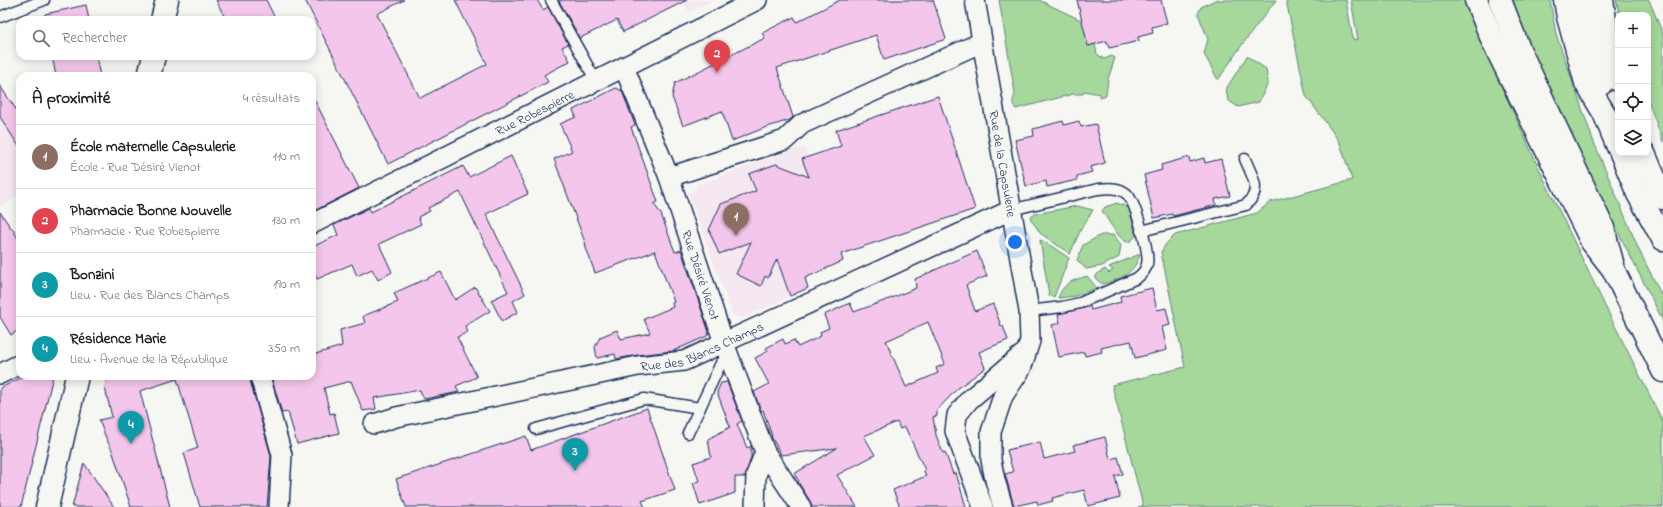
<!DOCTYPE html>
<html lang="fr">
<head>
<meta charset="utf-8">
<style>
	:root { --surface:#fff; --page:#f2f2f2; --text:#202124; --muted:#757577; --line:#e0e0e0; --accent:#1a73e8 }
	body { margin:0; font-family:"Indie Flower",sans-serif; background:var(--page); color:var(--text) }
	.controls { position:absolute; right:12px; top:12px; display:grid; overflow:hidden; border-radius:8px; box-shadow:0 2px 10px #0003 }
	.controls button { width:36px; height:36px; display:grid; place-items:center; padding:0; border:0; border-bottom:1px solid var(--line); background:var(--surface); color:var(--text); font:20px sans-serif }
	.you { position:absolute; left:1015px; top:242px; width:14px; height:14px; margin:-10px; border:3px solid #fff; border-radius:50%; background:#1a73e8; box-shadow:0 0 0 6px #1a73e833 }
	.badge { display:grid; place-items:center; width:26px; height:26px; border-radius:50%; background:var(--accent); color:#fff; font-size:13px; font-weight:700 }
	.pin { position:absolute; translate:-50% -33px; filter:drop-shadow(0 1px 2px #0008) }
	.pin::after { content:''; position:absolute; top:21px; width:14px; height:12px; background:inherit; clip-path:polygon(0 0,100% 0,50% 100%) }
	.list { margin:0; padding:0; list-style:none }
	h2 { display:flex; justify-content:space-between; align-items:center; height:52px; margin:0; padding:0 16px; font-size:17px }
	h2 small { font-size:13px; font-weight:400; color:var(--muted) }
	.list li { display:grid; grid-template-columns:26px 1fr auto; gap:12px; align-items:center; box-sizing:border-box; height:64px; padding:0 16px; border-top:1px solid var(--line) }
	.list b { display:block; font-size:15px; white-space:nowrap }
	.list p { margin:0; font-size:13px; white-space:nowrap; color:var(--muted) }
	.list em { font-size:13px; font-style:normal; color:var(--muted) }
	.icon { flex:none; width:22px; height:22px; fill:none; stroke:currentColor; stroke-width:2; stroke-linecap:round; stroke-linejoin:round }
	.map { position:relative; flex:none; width:1663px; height:507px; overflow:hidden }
	.search { position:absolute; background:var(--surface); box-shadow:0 2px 10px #0003; left:16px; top:16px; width:300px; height:44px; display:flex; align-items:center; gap:10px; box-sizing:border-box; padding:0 14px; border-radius:12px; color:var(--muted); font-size:15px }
	.panel { position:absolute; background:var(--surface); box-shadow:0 2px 10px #0003; left:16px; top:72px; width:300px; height:308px; border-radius:12px }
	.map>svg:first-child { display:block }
	.built { fill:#f5e8f0 }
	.green { fill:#a5d89a; stroke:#60847c }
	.building { fill:#f4c6eb; stroke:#1b2f5e; fill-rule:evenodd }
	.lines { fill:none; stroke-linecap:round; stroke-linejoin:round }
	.lane-casing { stroke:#1b2f5e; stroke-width:13 }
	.street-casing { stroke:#1b2f5e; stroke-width:22 }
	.secondary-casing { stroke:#1b2f5e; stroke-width:25 }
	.highway-casing { stroke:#1b2f5e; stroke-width:25 }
	.lane { stroke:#f6f6f2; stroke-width:10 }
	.street { stroke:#f6f6f2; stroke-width:19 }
	.secondary { stroke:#f6f6f2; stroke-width:22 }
	.highway { stroke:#f6f6f2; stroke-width:22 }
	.labels { text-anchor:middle; stroke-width:3.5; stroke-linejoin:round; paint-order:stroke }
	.street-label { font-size:13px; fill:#1b2f5e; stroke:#f6f6f2 }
</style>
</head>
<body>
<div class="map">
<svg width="1663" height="507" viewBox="0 0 1663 507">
	<rect width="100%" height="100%" fill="#f6f6f2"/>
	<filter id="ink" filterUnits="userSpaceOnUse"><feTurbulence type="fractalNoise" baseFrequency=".025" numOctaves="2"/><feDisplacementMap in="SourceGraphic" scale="8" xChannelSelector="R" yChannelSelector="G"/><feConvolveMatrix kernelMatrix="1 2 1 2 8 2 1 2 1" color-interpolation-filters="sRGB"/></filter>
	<g filter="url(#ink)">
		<!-- built -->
		<g class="built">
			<path d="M683,0H712L689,12Z"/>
			<path d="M2,88L20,115V195L0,207V90Z"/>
			<path d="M805,147L831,226L763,220L790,296L743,318L733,315L688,193L696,190L697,185L797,148L798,150Z"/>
		</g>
		<!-- green -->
		<g class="green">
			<path d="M999,0H1039L1091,25L1097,54L1104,59L1112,56L1115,58L1108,79L1106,95L1100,97V94L1084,91L1083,94H1073L1016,109C1010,104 1014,100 1015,93Z"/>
			<path d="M1215,0H1276L1239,49L1218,80L1204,54L1208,39L1198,14L1201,7Z"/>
			<path d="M1286,0H1346L1353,39L1358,40L1351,0H1464L1482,44L1543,177L1604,304L1663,422V507H1138L1143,506L1112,385L1185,367L1161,252L1166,244L1175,235L1257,213L1270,202L1352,180L1340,143L1327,124L1306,96Z"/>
			<path d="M1511,0H1550L1556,34L1593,140L1639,250L1663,298V321C1610,215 1553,110 1511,0Z"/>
			<path d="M1616,0H1649L1663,34V142L1648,100V15H1620Z"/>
			<path d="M1247,56L1266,69L1268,83L1259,102L1238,107L1228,100L1226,89Z"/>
			<path d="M1117,203L1129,208L1136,236C1134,238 1132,241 1128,242C1120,242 1107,218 1102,211L1105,207Z"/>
			<path d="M1077,206L1093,210L1081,229L1070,254L1040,233L1037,228L1031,220V217L1035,214Z"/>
			<path d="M1101,235H1114L1121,245L1119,257L1102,266L1086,269L1077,260L1083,245Z"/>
			<path d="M1040,240L1045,242L1069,258L1054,297L1049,295Z"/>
			<path d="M1140,254C1135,273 1120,280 1102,284L1095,278L1098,273L1105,269L1109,273L1113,270L1109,267Z"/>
			<path d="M1087,276L1097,288L1075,296L1058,298C1064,282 1072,281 1087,276Z"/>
		</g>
		<!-- building -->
		<g class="building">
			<path d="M216,0H266L276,20H226Z"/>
			<path d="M305,0H404L377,14L420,98L487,64L455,0H537L543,10L548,7L568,44L562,47L570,61L544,75L548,82L388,164Z"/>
			<path d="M562,0H687L623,32L617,20L580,38L559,1Z"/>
			<path d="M840,0H933L946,39L884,60L876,35L777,68L793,117L790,120L764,128L732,141L722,111L683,126L672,97L675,83L765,38L762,33L794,17L797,22Z"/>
			<path d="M1077,0H1161L1167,23L1152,27L1153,33L1138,37L1139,41L1109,48L1107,41L1088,46Z"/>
			<path d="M86,5L89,20H45V14Z"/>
			<path d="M52,56H96L100,76H56Z"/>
			<path d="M0,86L20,115V148L0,117Z"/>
			<path d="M616,88L622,91L635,125L631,127L658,202L654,204L661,214L675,252L681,250L709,332L707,336L673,351L637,355L616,359L615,354L597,358L595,347L600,337L617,330L621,339L650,333L644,319L673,307L672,303L674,302L655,251L595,273L585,245H586L554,159L572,151L560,124L576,117L573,110Z"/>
			<path d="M312,95L359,188L312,212Z"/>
			<path d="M938,96L975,209L841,254L843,261L805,278L808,288L790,296L777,259L768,278L765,276L761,286L736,274L751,242L719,254L709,230L721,204L756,191L749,174L776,164L809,177L802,159L841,146L836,130Z"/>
			<path d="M1063,121L1064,125L1079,121L1081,127L1096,124L1105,163L1090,167L1092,172L1077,176V180L1047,187L1046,181L1026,186L1015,140L1034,136L1033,129Z"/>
			<path d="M511,156L528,194L486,214L525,294L513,301L518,312L502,321L491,300L508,292L460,192L428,208L430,211L418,217L421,224L379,244L392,272L378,280L372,269L357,276L352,264L317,279L312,268V247L338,235L334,225L369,208L371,212L463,166L469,177Z"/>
			<path d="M1189,157L1190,162L1204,158L1205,163L1221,159L1230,196L1215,199L1216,205L1173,216L1172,214L1154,218L1144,175L1162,170L1161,165Z"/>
			<path d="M0,212L11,228H12L20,242V329L11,335L0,317Z"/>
			<path d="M977,251L987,276L966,285L975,311L993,304L1001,326H1003L1008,340L979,352L985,368L957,389L937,410V416L933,417L936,435L943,453L945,452L953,474L956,473L966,507H900L893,490L926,476L924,471L925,470L905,427L900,429L897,422L864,436L875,455L837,475L857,507H812L810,501L798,482L799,481L794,474L837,448L781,455L771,436H772L763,410L761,411L754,392L769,384L755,358L768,351L766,348L783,339L785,344L794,340L798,347L821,336L820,332L829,328L824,315L850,303L854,312L892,298L916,288L915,279ZM928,322L945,364L936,368L938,373L906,387L886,341Z"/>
			<path d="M441,272L455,300L475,287L490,311L465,326L468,332L457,337L477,377L456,386L459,392L424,399L420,390L374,398L376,409L363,411L351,381L324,388L330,414L334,413L339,433L297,444L288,412L282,413L271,376H312V355L342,346L340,330L365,323L363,316L398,302L394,293Z"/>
			<path d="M1152,288L1157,310L1166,308L1170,325L1162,327L1167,350L1135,358L1131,341L1101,348L1102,352L1085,356L1084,352L1059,357L1052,325L1060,323L1058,314L1081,309L1090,306L1091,310L1121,302L1120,296Z"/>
			<path d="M25,376H53L21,507H0V388Z"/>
			<path d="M119,376H249L271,456L267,507H200L184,453L198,448L176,376L177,379L140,391L170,507H131L112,450L106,438L99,420L112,417L105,388L106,380Z"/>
			<path d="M727,382L742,421L737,424L747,448L751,446V458L745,477H735V493L700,505L693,483L699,481L693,463L711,457L708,439L730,427L717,392L721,383Z"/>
			<path d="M647,408L675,490L642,501L645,507H406L396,479L526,436L531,450Z"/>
			<path d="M1105,437L1110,459L1118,457L1123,474L1115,476L1120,498L1088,506L1084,490L1052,498L1053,501L1038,505L1037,501L1014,506L1005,474L1013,472L1007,450L1040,442L1044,459L1075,451L1073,445Z"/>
			<path d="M84,463L114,507H72Z"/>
		</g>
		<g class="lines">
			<defs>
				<g id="lane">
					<path d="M551,0L596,81"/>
					<path d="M0,17L44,0"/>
					<path d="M1011,210L1098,189C1108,188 1119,187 1127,194C1135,202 1150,252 1147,264C1146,270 1141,275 1137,278L1080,303L1062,307L1029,311"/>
					<path d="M1141,231L1246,205C1263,189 1252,177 1245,159"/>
					<path d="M536,429L644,399L700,408"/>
					<path d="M688,433L721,363L729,356"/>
				</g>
				<g id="street">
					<path id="s1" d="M975,0L1029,311L1030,341L1021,369L1003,396L991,432V460L995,480L1003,507"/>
					<path id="s2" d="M624,67L669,177L724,343L765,452L801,507"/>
					<path d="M669,177L785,140L802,124L982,42"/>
					<path id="s3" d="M312,224L757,0"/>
					<path d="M0,374L20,364"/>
					<path d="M260,376L282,455L279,507"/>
					<path id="s4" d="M374,424L396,417L638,366L684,361L1011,210"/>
					<path d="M755,507L756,475L765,452"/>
					<path d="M983,507L955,431L957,415L969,400L1022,355"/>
				</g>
				<g id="secondary">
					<path d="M162,20L167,0"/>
					<path d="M149,76L154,56"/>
					<path d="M47,507L77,376"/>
				</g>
				<g id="highway">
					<path d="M1476,0L1494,44L1592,242L1613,269L1663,371"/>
					<path d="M1500,0L1519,49L1603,228L1612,262"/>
					<path d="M1565,0L1568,17L1586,83L1604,113L1618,147"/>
					<path d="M1581,0L1601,84"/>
					<path d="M1602,0L1609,46L1618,80"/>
					<path d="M1621,153L1638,194L1663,239"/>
					<path d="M1644,153L1663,198"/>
				</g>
			</defs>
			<!-- lane casing -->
			<use href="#lane" class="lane-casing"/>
			<!-- street casing -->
			<use href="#street" class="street-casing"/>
			<!-- secondary casing -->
			<use href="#secondary" class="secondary-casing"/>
			<!-- highway casing -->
			<use href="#highway" class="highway-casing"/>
			<!-- lane -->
			<use href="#lane" class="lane"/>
			<!-- street -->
			<use href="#street" class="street"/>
			<!-- secondary -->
			<use href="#secondary" class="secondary"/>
			<!-- highway -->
			<use href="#highway" class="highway"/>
		</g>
	</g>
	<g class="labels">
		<!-- street labels -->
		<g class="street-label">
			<text dy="5" stroke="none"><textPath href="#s3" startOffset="249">Rue Robespierre</textPath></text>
			<text dy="5" stroke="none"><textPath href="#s1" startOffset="166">Rue de la Capsulerie</textPath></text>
			<text dy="5" stroke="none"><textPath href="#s2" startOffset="222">Rue Désiré Vienot</textPath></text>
			<text dy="5" stroke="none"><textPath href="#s4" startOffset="338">Rue des Blancs Champs</textPath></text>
		</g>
	</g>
</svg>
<div class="controls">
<button>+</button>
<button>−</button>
<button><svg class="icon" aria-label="locate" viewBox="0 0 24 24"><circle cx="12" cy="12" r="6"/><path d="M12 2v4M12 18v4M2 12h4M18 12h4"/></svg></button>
<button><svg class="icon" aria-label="layers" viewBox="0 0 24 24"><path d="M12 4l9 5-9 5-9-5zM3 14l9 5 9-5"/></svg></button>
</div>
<div class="you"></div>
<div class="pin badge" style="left:736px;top:236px;background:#8d6e63">1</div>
<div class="pin badge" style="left:717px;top:73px;background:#e0444e">2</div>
<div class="pin badge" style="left:575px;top:471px;background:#0f9aa8">3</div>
<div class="pin badge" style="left:131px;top:444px;background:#0f9aa8">4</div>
<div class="search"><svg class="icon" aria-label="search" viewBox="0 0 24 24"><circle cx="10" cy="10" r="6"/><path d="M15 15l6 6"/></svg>Rechercher</div>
<section class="panel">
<h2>À proximité<small>4 résultats</small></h2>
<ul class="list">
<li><span class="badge" style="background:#8d6e63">1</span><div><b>École maternelle Capsulerie</b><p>École · Rue Désiré Vienot</p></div><em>110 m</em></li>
<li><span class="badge" style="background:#e0444e">2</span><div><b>Pharmacie Bonne Nouvelle</b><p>Pharmacie · Rue Robespierre</p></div><em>130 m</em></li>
<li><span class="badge" style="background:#0f9aa8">3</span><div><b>Bonzini</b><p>Lieu · Rue des Blancs Champs</p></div><em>190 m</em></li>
<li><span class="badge" style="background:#0f9aa8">4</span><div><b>Résidence Marie</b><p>Lieu · Avenue de la République</p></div><em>350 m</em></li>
</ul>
</section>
</div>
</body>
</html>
